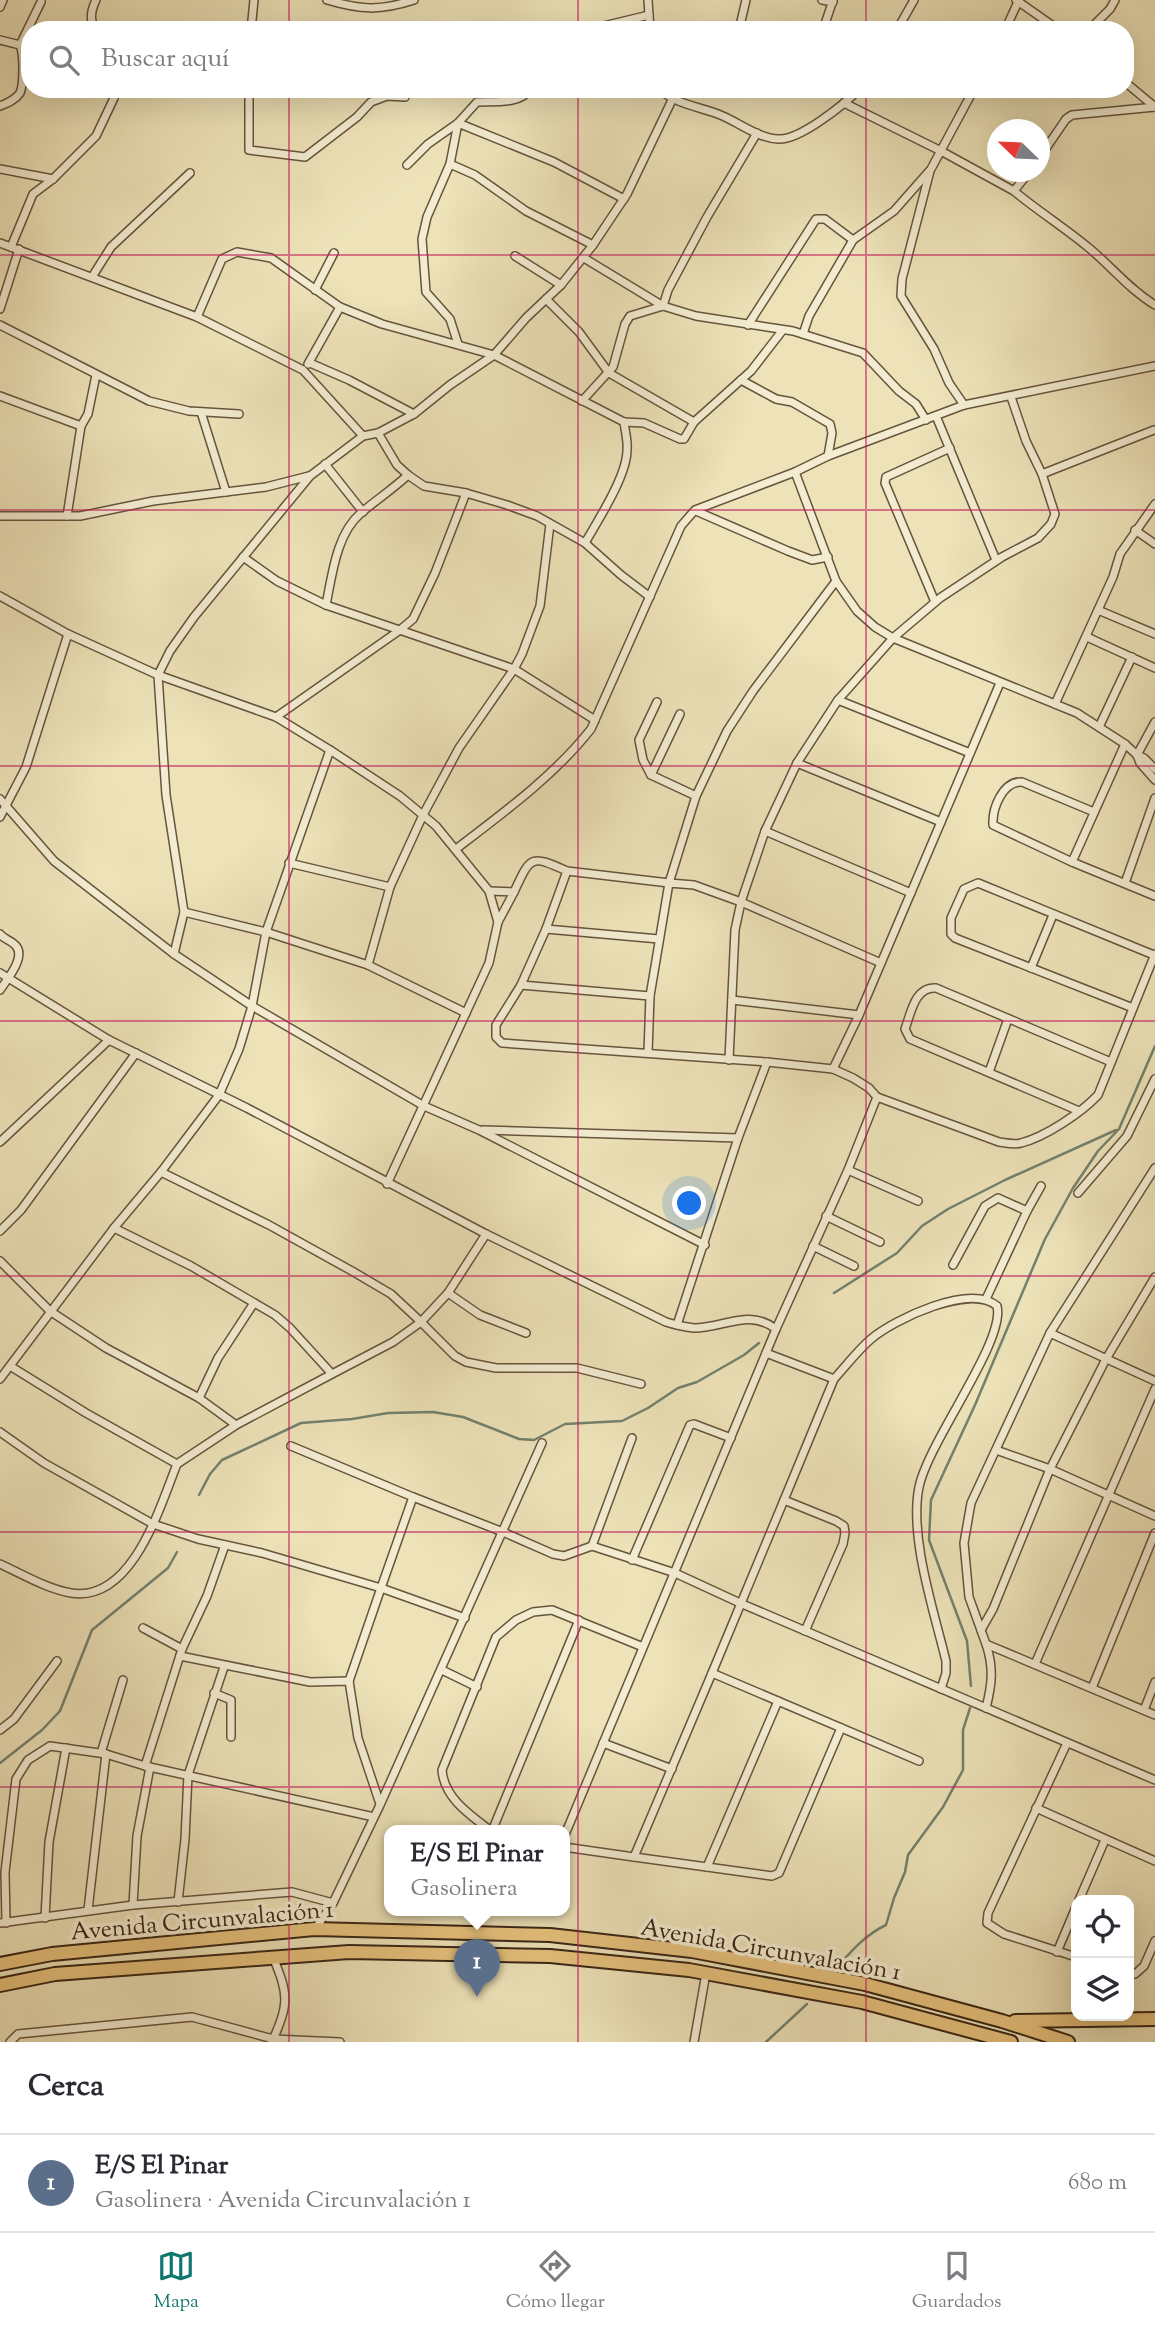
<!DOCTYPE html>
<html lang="es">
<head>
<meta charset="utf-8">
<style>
	:root { --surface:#fff; --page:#f2f2f3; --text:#2b2b33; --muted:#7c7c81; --line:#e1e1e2; --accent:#0f766e }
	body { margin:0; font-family:"Sorts Mill Goudy",serif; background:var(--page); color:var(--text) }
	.controls { position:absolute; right:21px; bottom:21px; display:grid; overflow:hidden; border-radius:14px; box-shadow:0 7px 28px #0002 }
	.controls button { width:63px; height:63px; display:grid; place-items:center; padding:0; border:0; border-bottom:2px solid var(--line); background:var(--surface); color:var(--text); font:35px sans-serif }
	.compass { position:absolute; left:987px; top:119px; width:63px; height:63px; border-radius:50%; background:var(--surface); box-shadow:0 7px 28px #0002; rotate:293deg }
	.you { position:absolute; left:690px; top:1204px; width:24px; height:24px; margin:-18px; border:5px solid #fff; border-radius:50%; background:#1a73e8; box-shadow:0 0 0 10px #1a73e833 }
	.badge { display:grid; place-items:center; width:46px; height:46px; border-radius:50%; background:var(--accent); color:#fff; font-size:23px; font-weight:700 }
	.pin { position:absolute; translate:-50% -58px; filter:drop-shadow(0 2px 4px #0008) }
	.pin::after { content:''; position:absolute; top:37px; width:24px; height:21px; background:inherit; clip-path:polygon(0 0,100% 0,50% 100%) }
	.popup { position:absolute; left:384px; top:1825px; width:186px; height:91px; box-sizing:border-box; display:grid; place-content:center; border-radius:14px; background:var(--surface); filter:drop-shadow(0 2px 5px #0005); font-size:23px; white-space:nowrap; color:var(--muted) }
	.popup b { font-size:26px; color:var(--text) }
	.popup::after { content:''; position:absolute; left:50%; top:100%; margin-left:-14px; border:14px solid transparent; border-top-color:var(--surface) }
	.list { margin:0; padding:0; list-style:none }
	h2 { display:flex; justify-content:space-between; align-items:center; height:91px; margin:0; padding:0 28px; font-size:30px }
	h2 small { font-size:23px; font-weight:400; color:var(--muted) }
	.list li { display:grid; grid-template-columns:46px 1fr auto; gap:21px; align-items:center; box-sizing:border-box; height:98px; padding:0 28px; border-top:2px solid var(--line) }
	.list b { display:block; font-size:26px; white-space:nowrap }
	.list p { margin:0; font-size:23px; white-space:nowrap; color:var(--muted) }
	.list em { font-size:23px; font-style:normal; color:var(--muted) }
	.icon { flex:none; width:38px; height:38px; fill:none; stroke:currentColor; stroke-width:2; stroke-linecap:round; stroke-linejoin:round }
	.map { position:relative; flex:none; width:1155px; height:2042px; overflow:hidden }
	.search { position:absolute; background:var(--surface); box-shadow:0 7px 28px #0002; left:21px; right:21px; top:21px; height:77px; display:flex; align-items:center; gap:18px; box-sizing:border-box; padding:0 24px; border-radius:28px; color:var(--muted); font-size:26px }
	.sheet { height:189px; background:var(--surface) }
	nav { display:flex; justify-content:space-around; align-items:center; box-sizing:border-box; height:98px; border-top:2px solid var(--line); background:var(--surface); font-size:19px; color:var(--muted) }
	nav a { display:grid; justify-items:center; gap:4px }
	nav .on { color:var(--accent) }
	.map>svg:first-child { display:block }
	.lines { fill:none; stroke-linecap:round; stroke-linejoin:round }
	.stream { stroke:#73816e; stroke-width:2.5 }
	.minor-casing { stroke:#66543d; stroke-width:10 }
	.primary-casing { stroke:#392514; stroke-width:16 }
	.minor { stroke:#f3ecd1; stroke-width:7 }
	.primary { stroke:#e6c17c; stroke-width:12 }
	.grid { fill:none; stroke:#c2185b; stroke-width:2; stroke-opacity:0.55 }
	.labels { text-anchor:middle; stroke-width:7; stroke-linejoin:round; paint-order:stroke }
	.street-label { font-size:24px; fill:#392514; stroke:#f3ecd1 }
</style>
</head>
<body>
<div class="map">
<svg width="1155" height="2042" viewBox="0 0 1155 2042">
	<rect width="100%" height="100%" fill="#ede2b8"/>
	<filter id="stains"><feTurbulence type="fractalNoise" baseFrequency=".00286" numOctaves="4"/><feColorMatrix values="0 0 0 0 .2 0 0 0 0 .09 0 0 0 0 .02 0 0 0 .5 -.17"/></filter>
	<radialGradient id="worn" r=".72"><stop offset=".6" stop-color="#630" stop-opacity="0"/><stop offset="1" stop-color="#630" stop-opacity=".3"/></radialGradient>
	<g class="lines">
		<!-- stream -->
		<g class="stream">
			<path d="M834,1293L897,1253L922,1226L948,1209L1005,1180L1116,1130"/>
			<path d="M199,1495L210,1474L222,1460L301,1423L352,1419L388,1413L433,1412L463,1417L519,1439L534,1440L565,1424L622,1421L648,1408L678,1388L697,1382L744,1355L759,1343"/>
			<path d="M971,1686L967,1641L929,1540L931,1500L975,1405L1045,1239L1073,1188L1098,1151L1119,1129L1155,1046"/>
			<path d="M0,1763L42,1730L60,1711L92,1630L168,1568L177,1552"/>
			<path d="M840,1964C854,1948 867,1934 886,1925L894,1898L905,1872L908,1855L943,1807L963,1770V1730L970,1708"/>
			<path d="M766,2042L807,2004"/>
		</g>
		<defs>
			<g id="minor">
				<path d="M327,0C361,10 380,11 414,0"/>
				<path d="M648,0L650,30"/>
				<path d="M822,0L833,2"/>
				<path d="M1016,0L1059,30"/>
				<path d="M0,7L3,0"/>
				<path d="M95,30C89,20 91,10 96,0"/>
				<path d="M251,30L254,0"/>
				<path d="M587,30L649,15"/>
				<path d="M739,30L746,0"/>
				<path d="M823,30L833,0"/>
				<path d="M897,30L914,0"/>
				<path d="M1005,30L1018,2"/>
				<path d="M1089,30L1110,9L1115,0"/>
				<path d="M0,40L20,45"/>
				<path d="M1125,82L1155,107"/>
				<path d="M249,89V150L305,157L357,117L371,102L387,96L405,97"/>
				<path d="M659,89C678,105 697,106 718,114C737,121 757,138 778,139C799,141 845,104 859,89"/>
				<path d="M844,103L941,151L1014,191L1029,172"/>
				<path d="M0,106C8,103 15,100 20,93C24,84 24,54 20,45L41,2"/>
				<path d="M1040,157L1066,119L1072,115L1155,107"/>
				<path d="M450,164L475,175L526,211L593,245"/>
				<path d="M407,165L428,144L458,123L477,102C494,101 520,105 530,89"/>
				<path d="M0,169L53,179"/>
				<path d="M930,171L902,279L901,296L934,349L949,383L964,405"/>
				<path d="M1014,191C1038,211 1065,228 1089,248C1112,267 1130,290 1155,305"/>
				<path d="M0,243L197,317L303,370L363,436"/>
				<path d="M11,247L33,194L53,179L96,136L114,98L115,89"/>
				<path d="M515,256L561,285"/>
				<path d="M584,258L663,306L668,290L707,217L757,133"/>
				<path d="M92,277L111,247L190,173"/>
				<path d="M315,290L334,253"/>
				<path d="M546,299L579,332L609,373L694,422"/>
				<path d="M0,309L19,249"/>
				<path d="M197,317L222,259L237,252L271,258L340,307L382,324L494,355L624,422C625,431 628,441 627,450C627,476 598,520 585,543"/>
				<path d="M0,325L149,401L189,411L239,414"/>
				<path d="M748,325L816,219H825L853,240"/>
				<path d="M803,334L809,316L853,240L894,211L931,169L974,89"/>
				<path d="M458,344L450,319L426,292L422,239L427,217L450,164L458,123L554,162L624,199"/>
				<path d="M310,363L349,380L414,414"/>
				<path d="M308,364L340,307"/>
				<path d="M741,380L776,399L792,402L830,424L832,433L828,456"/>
				<path d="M0,396L81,426"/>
				<path d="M582,401L613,367L625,324L630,316L663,306L696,316L793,331L863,353L899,391L916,404L926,420"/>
				<path d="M201,412L226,492"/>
				<path d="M936,416L996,560"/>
				<path d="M624,422L644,423L680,439H684L694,422L751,371L782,331"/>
				<path d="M378,433L397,465L408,475L424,486L466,493L507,505L537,516L585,543L621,575L650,597"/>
				<path d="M325,464L363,512"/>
				<path d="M795,472L836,581L857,611L875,627L893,638L1077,713L1125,744L1137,755L1144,758L1155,769"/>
				<path d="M1042,474L1154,430"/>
				<path d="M696,511L788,551L812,560L828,557"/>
				<path d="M0,516H80L153,501L266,487L309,476"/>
				<path d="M67,516L81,426L88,414L96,375"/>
				<path d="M1135,530L1155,544"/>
				<path d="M243,557L277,581L326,605L514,669L595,720"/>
				<path d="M0,596L68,634L158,675L276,717L330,750L400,796L436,826L489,891L498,922"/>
				<path d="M935,602L885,483L886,477L950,448"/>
				<path d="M326,605C332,576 336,534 361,513C376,500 393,489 408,475"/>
				<path d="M1098,610L1155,634"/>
				<path d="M1087,637L1155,668"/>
				<path d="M838,700L893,638L940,598L1002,557L1038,538L1051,524L1055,514L1042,474L1026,441L1011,397"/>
				<path d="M657,702L639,740L643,760L651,775L696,796"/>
				<path d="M1055,704L1113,577L1120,554L1155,504"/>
				<path d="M276,717L400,630L413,619L435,573L466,493"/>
				<path d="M1099,727L1132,657"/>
				<path d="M1137,755L1155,722"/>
				<path d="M1137,755L1140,763L1155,780"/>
				<path d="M797,763L838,700L970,753"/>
				<path d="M651,775L680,714"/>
				<path d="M0,799L54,861L174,954L252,1006L424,1106L479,1130L705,1245"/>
				<path d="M1094,812L1022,782C1003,781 992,808 993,825L1072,862L1155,896"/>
				<path d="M0,817L26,767L68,634"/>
				<path d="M765,831L797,763L941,822"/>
				<path d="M456,849C503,813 554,776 591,729L681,526L695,510L795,472L828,456L964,405L1155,366"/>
				<path d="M1072,862L1125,744"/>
				<path d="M289,863L390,887"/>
				<path d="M567,871L669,883L696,796L727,731L753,691L836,581"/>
				<path d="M1125,883L1155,798"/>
				<path d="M514,892C531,855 531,855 567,871L546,929L659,939"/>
				<path d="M184,912L266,932L368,965L466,1013"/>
				<path d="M546,929L521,985L496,1025V1037L502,1043L767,1062L833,1069L853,1078L869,1088L877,1097L999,1142C1006,1143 1015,1145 1021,1143C1045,1137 1081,1113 1098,1095L1155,954"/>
				<path d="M0,934C4,939 8,939 14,944C28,955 8,978 0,990"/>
				<path d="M174,954L184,912L166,795L158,675L170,651L194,617L310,476L363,436L378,433L414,414L450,385L494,355L526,318L561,285L593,245L627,194L672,100"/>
				<path d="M368,965L390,887L423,815L459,748L514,669L522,654L540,606L550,524"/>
				<path d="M1031,968L1053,915"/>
				<path d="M0,973L109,1040L247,1108L486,1234L666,1322C675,1325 685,1327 694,1328C725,1328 748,1308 776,1329"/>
				<path d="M521,985L650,996L669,883L694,885L741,902L765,831L911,893"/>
				<path d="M732,1000L859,1015"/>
				<path d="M1133,1008L955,938L951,934V918L964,889L978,883L1154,955"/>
				<path d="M648,1053L650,996"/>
				<path d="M729,1060L735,930L741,902L881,963"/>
				<path d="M833,1069L859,1015L1000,683"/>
				<path d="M989,1072L1008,1019"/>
				<path d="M1079,1111L910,1039L905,1029C911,1013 915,986 936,988L1111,1062"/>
				<path d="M483,1130L738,1138"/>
				<path d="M0,1142L109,1040"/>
				<path d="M1155,1168L1050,1333L971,1503L964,1543L969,1597L986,1644L1155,1715"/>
				<path d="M848,1170L918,1201"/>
				<path d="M161,1172L269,1225L352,1271L391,1294L421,1322L448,1293L486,1234"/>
				<path d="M387,1184L489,963L498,922L514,892L489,891"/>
				<path d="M1078,1193L1127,1136L1155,1079"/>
				<path d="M826,1216L880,1242"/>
				<path d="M114,1228L191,1266L275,1315L290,1328L332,1374L393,1342L421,1322L455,1356L466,1362L496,1368H577L641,1384"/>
				<path d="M0,1231L21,1210L136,1053"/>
				<path d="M813,1246L854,1266"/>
				<path d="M0,1261L50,1311L106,1348L199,1398L236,1425L332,1374"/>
				<path d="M953,1265L985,1206L998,1198L1027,1211"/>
				<path d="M448,1293L480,1315L526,1333"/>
				<path d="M986,1299L1027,1211L1041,1186"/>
				<path d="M677,1325L738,1138L767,1062"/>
				<path d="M1050,1333L1155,1381"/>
				<path d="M766,1353L834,1379L784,1500L836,1521L844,1526L845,1533L843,1544L805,1631"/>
				<path d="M10,1366L86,1413L177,1464L236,1425"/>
				<path d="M0,1379L114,1228L161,1172L219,1095L239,1049L252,1006L266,932L330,750"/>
				<path d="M834,1379C846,1366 857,1351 871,1339C895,1319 970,1283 997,1306C1006,1341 928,1442 919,1487C909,1537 934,1611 946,1661V1673L941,1689"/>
				<path d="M199,1398L218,1358L254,1303"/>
				<path d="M0,1432L44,1463L153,1524L198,1539L262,1553L381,1588L349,1681"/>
				<path d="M291,1446L413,1497L381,1588L465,1618"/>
				<path d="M996,1450L1050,1469L1155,1516"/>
				<path d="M413,1497L503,1532L553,1554L564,1556L592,1546L675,1573L740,1603L1155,1780"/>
				<path d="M592,1546L632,1438"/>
				<path d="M632,1560L690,1425L694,1424L731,1438"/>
				<path d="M0,1564C22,1574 47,1589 71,1593C132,1603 160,1507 177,1464"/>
				<path d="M143,1628L182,1649"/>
				<path d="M981,1630L993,1609L1050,1469L1106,1359L1155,1277"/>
				<path d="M180,1656L310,1682L349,1681L358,1738L380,1804"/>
				<path d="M1035,1664L1155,1389"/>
				<path d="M442,1670L477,1687"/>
				<path d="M712,1673L784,1500"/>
				<path d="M1092,1688L1155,1533"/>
				<path d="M214,1693L231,1700V1737"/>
				<path d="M986,1708C992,1684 994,1668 986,1644"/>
				<path d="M1144,1710L1155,1682"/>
				<path d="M0,1730L14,1719L57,1661"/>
				<path d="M603,1743L672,1769"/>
				<path d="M1067,1743L988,1913L987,1923L1004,1934L1076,1957"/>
				<path d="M101,1753L123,1680"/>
				<path d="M145,1766L182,1649L207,1596L225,1545"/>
				<path d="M1036,1808L1155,1861"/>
				<path d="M491,1831C470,1815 444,1798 442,1770L496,1637L516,1620L533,1612L552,1610L643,1647"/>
				<path d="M492,1831L579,1620"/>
				<path d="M564,1837L776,1329L848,1170L877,1097"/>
				<path d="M564,1847L634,1857L712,1673L919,1761"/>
				<path d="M634,1857L707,1867L778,1701"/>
				<path d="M707,1867L772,1876L779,1873L841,1728"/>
				<path d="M1079,1900L1105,1840"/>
				<path d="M178,1902L185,1839L188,1775L224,1667"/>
				<path d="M133,1905L137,1836L150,1767"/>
				<path d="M88,1910L106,1754"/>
				<path d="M45,1918L49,1842L66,1748"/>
				<path d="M0,1923L133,1905L292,1892L333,1903"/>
				<path d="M6,1923L5,1872L16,1779L28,1760L50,1746L106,1754L145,1766L374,1817"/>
				<path d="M315,1929L333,1903L380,1805L542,1443"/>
				<path d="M1057,1952L1076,1907"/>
				<path d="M1129,1973L1135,1974L1144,1966L1155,1941"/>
				<path d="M10,2042L18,2034L192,2017L273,2039L340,2042"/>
				<path d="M272,2042C289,2003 289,1996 273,1957"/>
				<path d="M694,2042L706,1973"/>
			</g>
			<g id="primary">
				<path d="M0,1964L52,1954L314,1929L550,1935L692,1951L865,1984L1002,2021L1068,2042"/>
				<path d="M0,1985L55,1974L349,1952L550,1956L689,1970L862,2002L1011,2042"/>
				<path d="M1015,2021L1155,2019"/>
			</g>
		</defs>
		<!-- minor casing -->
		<use href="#minor" class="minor-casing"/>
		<!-- primary casing -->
		<use href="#primary" class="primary-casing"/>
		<!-- minor -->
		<use href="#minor" class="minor"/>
		<!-- primary -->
		<use href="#primary" class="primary"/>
	</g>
	<!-- grid -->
	<path class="grid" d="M289,0V30M578,0V30M866,0V30M289,89V2042M578,89V2042M866,89V2042M0,255H1155M0,510H1155M0,766H1155M0,1021H1155M0,1276H1155M0,1532H1155M0,1787H1155"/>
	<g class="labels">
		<!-- street labels -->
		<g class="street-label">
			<text transform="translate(202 1920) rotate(-5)" y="8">Avenida Circunvalación 1</text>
			<text transform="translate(771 1949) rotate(10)" y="8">Avenida Circunvalación 1</text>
		</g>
	</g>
	<rect width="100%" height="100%" filter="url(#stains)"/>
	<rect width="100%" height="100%" fill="url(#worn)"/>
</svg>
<div class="controls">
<button><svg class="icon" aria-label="locate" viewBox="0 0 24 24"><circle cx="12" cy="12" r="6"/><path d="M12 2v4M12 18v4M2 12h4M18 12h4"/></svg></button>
<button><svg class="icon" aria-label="layers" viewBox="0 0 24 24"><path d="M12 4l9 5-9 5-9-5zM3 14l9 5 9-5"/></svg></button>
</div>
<svg class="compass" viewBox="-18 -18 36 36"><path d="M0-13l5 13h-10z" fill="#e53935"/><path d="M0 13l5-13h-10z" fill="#7c7c81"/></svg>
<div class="you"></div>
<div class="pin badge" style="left:477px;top:1997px;background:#5c6f8a">1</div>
<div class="popup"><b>E/S El Pinar</b>Gasolinera</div>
<div class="search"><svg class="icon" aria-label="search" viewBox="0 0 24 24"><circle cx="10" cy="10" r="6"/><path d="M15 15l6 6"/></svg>Buscar aquí</div>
</div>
<section class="sheet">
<h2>Cerca<small></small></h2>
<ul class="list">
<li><span class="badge" style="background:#5c6f8a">1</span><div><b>E/S El Pinar</b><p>Gasolinera · Avenida Circunvalación 1</p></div><em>680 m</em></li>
</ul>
</section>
<nav>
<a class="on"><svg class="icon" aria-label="map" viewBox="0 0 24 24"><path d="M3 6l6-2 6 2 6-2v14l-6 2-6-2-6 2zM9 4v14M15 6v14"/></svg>Mapa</a>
<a><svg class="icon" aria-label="directions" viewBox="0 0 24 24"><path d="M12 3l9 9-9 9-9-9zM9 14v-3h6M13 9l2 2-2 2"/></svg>Cómo llegar</a>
<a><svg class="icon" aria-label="saved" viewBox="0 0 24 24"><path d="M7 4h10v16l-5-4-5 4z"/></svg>Guardados</a>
</nav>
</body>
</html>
